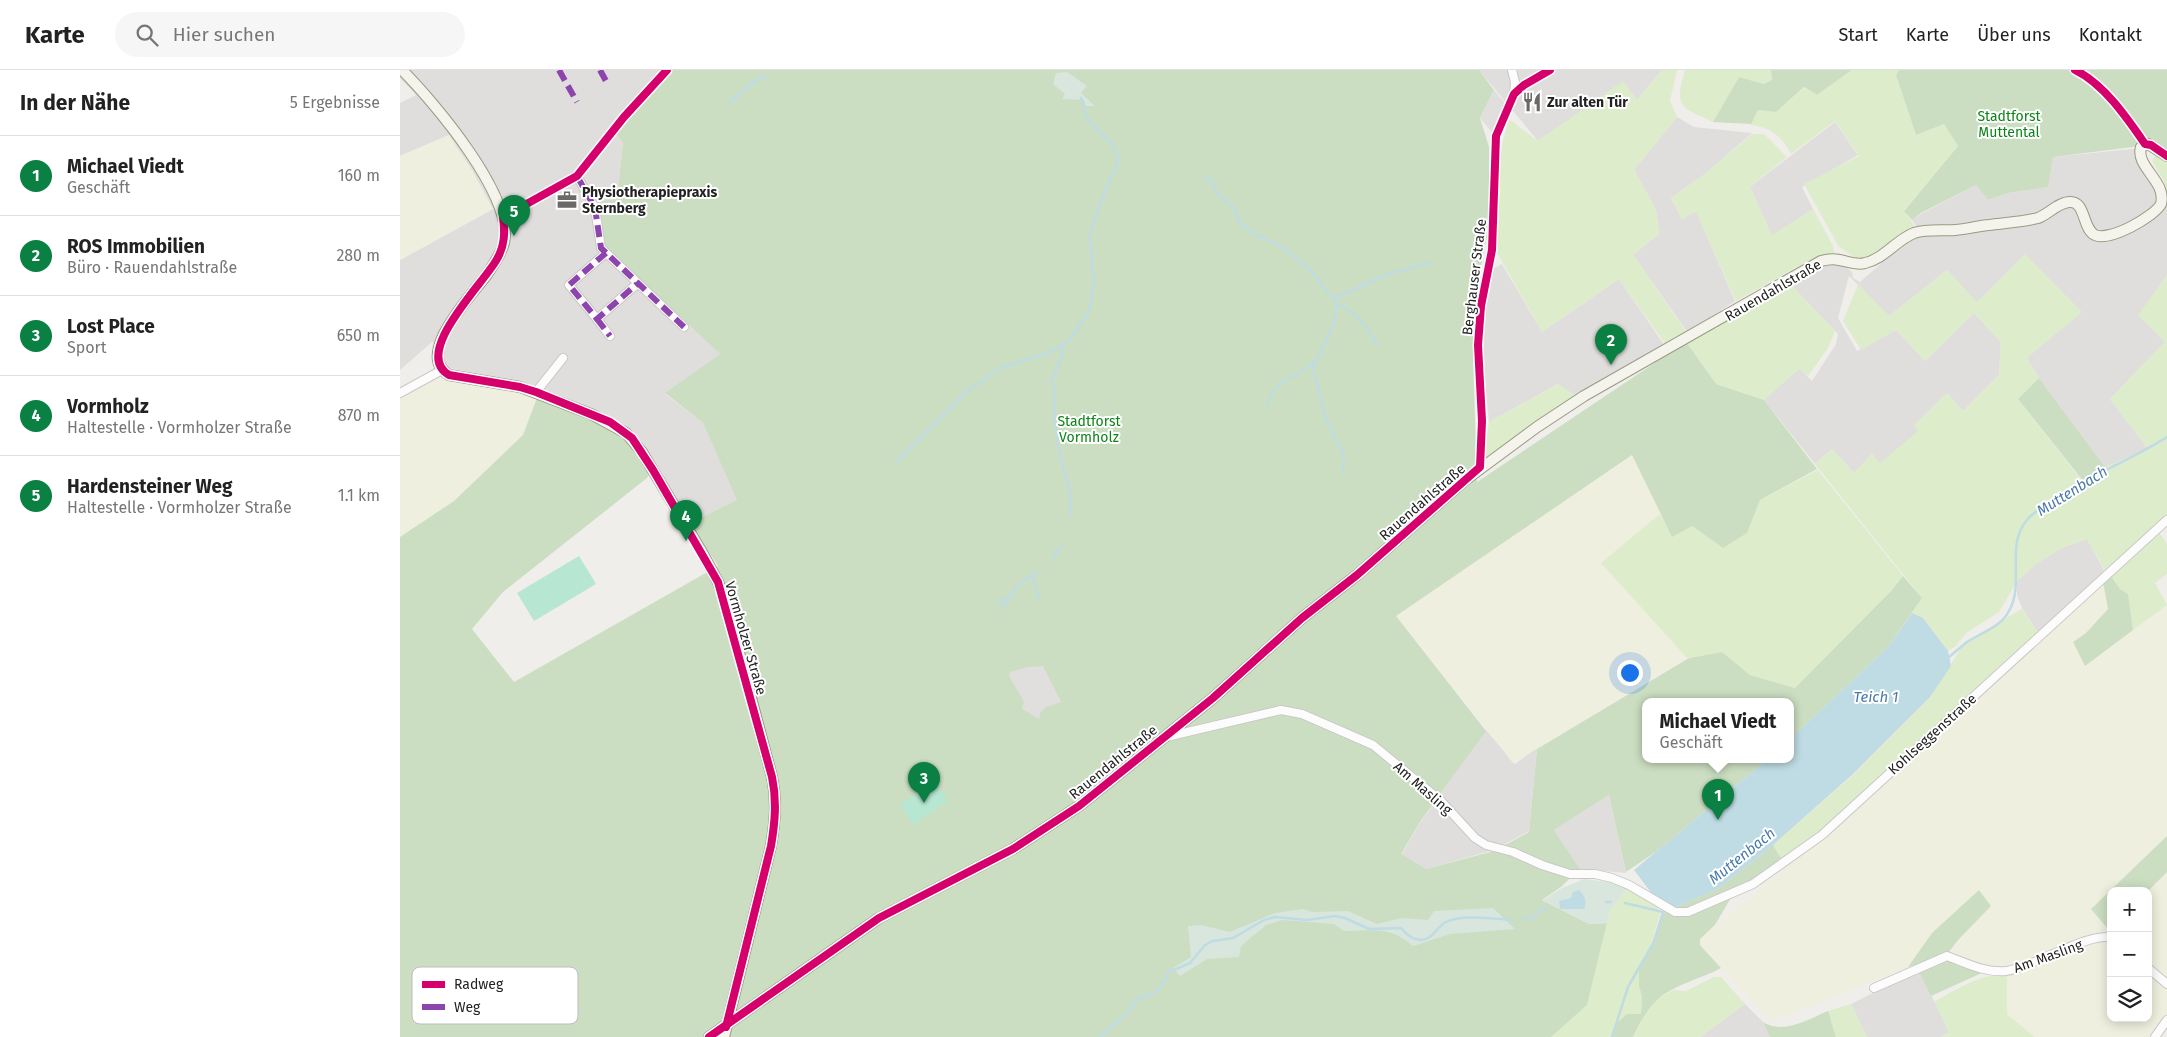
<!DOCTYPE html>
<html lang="de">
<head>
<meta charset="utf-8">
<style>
	:root { --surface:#fff; --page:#f6f6f6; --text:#222; --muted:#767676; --line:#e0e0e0; --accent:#0b8043 }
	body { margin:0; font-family:"Fira Sans",sans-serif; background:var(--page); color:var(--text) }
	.controls { position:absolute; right:15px; bottom:15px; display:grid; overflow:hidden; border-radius:10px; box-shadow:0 2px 12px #0003 }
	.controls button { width:45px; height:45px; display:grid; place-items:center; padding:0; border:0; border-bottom:1px solid var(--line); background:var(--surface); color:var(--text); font:25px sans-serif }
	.you { position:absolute; left:1229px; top:602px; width:18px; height:18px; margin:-12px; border:4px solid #fff; border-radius:50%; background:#1a73e8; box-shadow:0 0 0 8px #1a73e833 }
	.badge { display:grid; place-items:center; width:32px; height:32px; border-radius:50%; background:var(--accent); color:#fff; font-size:16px; font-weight:700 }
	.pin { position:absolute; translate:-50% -41px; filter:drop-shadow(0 1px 2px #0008) }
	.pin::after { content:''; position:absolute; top:26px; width:18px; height:15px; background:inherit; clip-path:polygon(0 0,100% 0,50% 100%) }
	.popup { position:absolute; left:1242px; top:628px; width:152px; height:65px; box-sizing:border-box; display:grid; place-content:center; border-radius:10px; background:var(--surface); filter:drop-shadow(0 1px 4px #0005); font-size:16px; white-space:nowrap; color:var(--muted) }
	.popup b { font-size:19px; color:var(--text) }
	.popup::after { content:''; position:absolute; left:50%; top:100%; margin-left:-10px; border:10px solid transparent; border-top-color:var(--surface) }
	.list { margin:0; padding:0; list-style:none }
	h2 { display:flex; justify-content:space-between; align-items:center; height:65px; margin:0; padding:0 20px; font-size:21px }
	h2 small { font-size:16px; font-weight:400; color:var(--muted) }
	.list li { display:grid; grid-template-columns:32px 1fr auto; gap:15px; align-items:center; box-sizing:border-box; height:80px; padding:0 20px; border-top:1px solid var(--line) }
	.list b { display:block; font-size:19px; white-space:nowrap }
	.list p { margin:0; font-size:16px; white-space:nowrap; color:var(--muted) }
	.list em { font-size:16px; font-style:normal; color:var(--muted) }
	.icon { flex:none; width:28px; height:28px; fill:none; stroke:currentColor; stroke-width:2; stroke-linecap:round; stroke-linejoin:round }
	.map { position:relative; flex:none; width:1767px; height:967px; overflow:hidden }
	header { display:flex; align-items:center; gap:30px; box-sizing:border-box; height:70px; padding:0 25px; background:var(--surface); border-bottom:1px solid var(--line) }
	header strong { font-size:24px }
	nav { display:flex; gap:28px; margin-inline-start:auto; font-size:18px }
	.search { width:350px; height:45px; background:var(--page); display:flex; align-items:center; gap:12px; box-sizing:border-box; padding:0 18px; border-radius:28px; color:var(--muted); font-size:19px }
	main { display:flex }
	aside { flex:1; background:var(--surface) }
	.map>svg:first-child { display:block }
	.residential { fill:#dfdedc }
	.farmland { fill:#efefdf }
	.grass { fill:#ddeccb }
	.forest { fill:#cbdec1 }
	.wetland { fill:#d9e6de }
	.pitch { fill:#b7e6d2 }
	.parking { fill:#e0dfde }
	.water { fill:#bfdbe3 }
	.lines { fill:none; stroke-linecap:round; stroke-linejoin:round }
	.stream { stroke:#bfdbe3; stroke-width:2.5 }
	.street-casing { stroke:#c9c8c7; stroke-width:10 }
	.secondary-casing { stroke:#999a82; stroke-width:12 }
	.street { stroke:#fdfcfc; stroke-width:8 }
	.secondary { stroke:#f4f4ed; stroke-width:10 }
	.quiet { stroke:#8e44ad; stroke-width:6; stroke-dasharray:12 6; stroke-linecap:butt }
	.cycleway-casing { stroke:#fff; stroke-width:11 }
	.cycleway { stroke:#d6006c; stroke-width:8 }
	.labels { text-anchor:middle; stroke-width:4; stroke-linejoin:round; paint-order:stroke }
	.poi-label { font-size:14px; font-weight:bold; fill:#222; stroke:#fff; text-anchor:start }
	.park-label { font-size:14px; fill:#0c8416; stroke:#fff }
	.street-label { font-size:14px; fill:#222; stroke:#fff }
	.water-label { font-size:15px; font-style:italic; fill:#4a7aab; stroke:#fff }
	.key { fill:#fff; stroke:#bdbdbd; stroke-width:1 }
	.key-label { font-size:14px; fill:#222 }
</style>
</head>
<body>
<header>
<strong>Karte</strong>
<div class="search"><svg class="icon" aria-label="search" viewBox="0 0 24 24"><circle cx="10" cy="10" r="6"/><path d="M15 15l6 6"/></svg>Hier suchen</div>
<nav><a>Start</a><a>Karte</a><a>Über uns</a><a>Kontakt</a></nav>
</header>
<main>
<aside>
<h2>In der Nähe<small>5 Ergebnisse</small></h2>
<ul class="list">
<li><span class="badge">1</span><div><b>Michael Viedt</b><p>Geschäft</p></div><em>160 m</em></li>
<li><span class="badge">2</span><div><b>ROS Immobilien</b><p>Büro · Rauendahlstraße</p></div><em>280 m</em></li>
<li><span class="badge">3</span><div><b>Lost Place</b><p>Sport</p></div><em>650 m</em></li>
<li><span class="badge">4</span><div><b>Vormholz</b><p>Haltestelle · Vormholzer Straße</p></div><em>870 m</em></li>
<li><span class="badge">5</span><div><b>Hardensteiner Weg</b><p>Haltestelle · Vormholzer Straße</p></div><em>1.1 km</em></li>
</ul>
</aside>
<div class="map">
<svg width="1767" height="967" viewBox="0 0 1767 967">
	<rect width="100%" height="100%" fill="#f0eeeb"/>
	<!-- residential -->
	<g class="residential">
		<path d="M0,0H270L223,72L217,129L198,131L204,177L320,284L265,324L303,353L338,430L290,453L231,361L222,355L133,315L50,298L46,295L43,283L32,272L0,300V190L93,139L49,65L0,86V33L16,25L0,8Z"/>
		<path d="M1079,0H1262L1237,30L1223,12L1138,71Z"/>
		<path d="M1277,47L1294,57L1352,63L1305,104L1271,128L1282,149L1296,141L1335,231L1288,263L1233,185L1259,164L1256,140L1234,100Z"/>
		<path d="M1435,52L1458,85L1402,117L1413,139L1372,166L1350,117Z"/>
		<path d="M1741,78L1757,121L1758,130L1767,133V205L1739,245L1765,272L1710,329L1748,379L1705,397L1639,308L1627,288L1547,200L1489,246L1449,206L1438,248L1457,281L1496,260L1525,291L1574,243L1601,272L1599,305L1563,341L1547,323L1514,356L1519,361L1480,394L1472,384L1454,403L1432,379L1415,394L1364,330L1399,298L1412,311L1436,274L1438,264L1390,214L1426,194H1442L1452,202L1453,208L1460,212L1508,170L1522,165L1512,150L1521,144L1576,115L1588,130L1608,123L1647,117L1653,87Z"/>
		<path d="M1102,194L1142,262L1219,209L1265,276L1177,327L1158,314L1089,352L1082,277L1084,228L1094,198Z"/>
		<path d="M1687,469L1705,502L1638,563L1622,538L1617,525V511L1636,494L1661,478Z"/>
		<path d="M1086,660L1115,694L1137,678L1129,761L1094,780L1026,799L1001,785L1020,753Z"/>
		<path d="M1209,725L1226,803L1180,799L1154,760Z"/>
		<path d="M1519,900L1549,962L1541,967H1467L1451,934Z"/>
		<path d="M1345,934L1363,952L1370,967H1300Z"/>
	</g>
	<!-- farmland -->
	<g class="farmland">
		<path d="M49,65L72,100L93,139L0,190V86Z"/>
		<path d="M32,309L44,310L72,316L113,319L137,328L123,365L54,431L0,467V328Z"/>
		<path d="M1233,385L1260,444L1201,493L1287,588L1113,693L996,546Z"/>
		<path d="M1703,512L1708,539L1686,563L1673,572L1685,596L1767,535V766L1691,839L1708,860L1711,858V862L1708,860L1609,898L1576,896L1552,885L1558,870L1591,836L1579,820L1532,863L1508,897L1388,946L1368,948L1300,875V869L1467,730Z"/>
		<path d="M1767,802V914L1748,897V821Z"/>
		<path d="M1705,871H1711V948H1748V902L1767,918V947L1752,967H1636L1607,944V903Z"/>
	</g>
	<!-- grass -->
	<g class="grass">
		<path d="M1262,0H1277L1270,31L1277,47L1234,100L1256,140L1259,164L1233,185L1287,263L1266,275L1219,209L1142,262L1096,181L1098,121L1102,74L1109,49L1138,71L1223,11L1237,30Z"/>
		<path d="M1285,0H1371L1372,10L1364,14L1339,7L1313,52C1280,37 1274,37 1285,0Z"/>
		<path d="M1453,0H1499L1496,5L1516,65L1544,54L1558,76L1504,140L1515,157L1472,185L1457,189L1439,177L1404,114L1459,86L1435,51L1391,84C1382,66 1370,57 1350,55L1358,40L1376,42L1404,18L1417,25Z"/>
		<path d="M1352,64H1364L1387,87L1350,117L1372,165L1413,139L1433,176L1434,183L1404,193L1336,231L1296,142L1282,149L1271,128L1305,104Z"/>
		<path d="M1755,86L1767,90V126L1764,111L1752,91Z"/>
		<path d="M1625,184L1682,242L1627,288L1639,308L1618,329L1683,412L1705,397L1748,379L1710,329L1765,272L1738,245L1767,205V447L1706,502L1687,469L1661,478L1636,494L1617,511L1599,542L1566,563L1556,576L1548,581L1523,548L1512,543L1522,528L1415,394L1432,379L1454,403L1472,384L1480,393L1518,361L1514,356L1547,323L1563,341L1599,305L1601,272L1574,243L1525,291L1496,260L1461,280L1443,251L1458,214L1489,246L1547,200L1577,232Z"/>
		<path d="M1390,214L1435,261L1428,278L1408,306L1399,299L1364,330L1316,314L1287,273Z"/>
		<path d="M1159,314L1177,327L1084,388L1089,352Z"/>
		<path d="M1418,400L1503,506L1492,520L1395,618L1350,605L1322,582L1287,588L1201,493L1260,444L1272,466L1292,456L1323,478L1347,463L1360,430Z"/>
		<path d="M1758,461L1767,474V504L1755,513L1767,535L1733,560L1728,524L1720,519L1710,505Z"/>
		<path d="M1622,539L1638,563L1438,747L1382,790L1373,775L1452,706L1530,627L1565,572Z"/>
		<path d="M1228,817L1255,832L1260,844L1249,881L1239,899V916L1242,927L1241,944L1215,955L1213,967H1151L1187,935L1210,841Z"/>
		<path d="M1607,903V944L1635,967H1542L1549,962L1534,932C1558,918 1580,905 1607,903Z"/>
		<path d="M1314,907H1321L1345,934L1300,967H1233L1244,947L1256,930L1273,920L1286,921Z"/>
		<path d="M1451,934L1467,967H1436L1428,941Z"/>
	</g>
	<!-- forest -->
	<g class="forest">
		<path d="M270,0H1079L1094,20L1080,48L1089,77V157L1073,236V287L1077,412L1262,288L1287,273L1316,314L1364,330L1417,399L1360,430L1347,463L1323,478L1292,456L1272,467L1232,385L996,546L1086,661L1020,752L1001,784L1026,799L1094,781L1129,762L1137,679L1289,588L1322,582L1350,605L1395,618L1492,520L1503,506L1522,528L1488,577L1391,668L1390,631H1246V689H1368L1257,781L1226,802L1209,725L1154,760L1180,799L1161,817L1142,830L1189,854L1207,853L1187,935L1151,967H0V467L54,431L123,365L137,328L217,361L235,379L250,403L247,408L103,522L72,559L114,612L318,496L290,453L337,430L303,353L265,323L320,284L204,177L198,131L217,129L223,72L216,64Z"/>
		<path d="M1371,0H1452L1417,25L1404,17L1376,42L1358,40L1351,54L1313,52L1339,7L1364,14L1372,10Z"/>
		<path d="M1499,0H1767V80C1758,78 1754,70 1744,70L1741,76L1653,87L1648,117L1608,123L1588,130L1576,115L1521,143L1512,150L1504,141L1558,76L1544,54L1516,65L1496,5Z"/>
		<path d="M1639,308L1705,397L1684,412L1618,329Z"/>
		<path d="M1710,505L1720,519L1728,524L1733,560L1685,596L1673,572L1686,563L1708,539L1703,512Z"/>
		<path d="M1767,766V802L1748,821H1711V858L1709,860L1691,839Z"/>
		<path d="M1373,775L1382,790L1332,826L1315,855L1300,869V875L1321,898C1301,909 1272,915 1256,931C1246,941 1239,955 1233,967H1213L1215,955L1227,944H1241L1242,927L1239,916V899L1249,881L1259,852L1265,841L1318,819Z"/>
		<path d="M1579,820L1591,836L1558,870L1546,886L1584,902L1531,926L1516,895L1508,897L1532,863Z"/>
		<path d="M1428,941L1436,967H1370L1363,952C1383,965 1409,949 1428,941Z"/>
	</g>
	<!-- wetland -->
	<g class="wetland">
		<path d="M667,2L687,16L681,23L695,36H686L684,30L662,29L665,24L653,14L656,3Z"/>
		<path d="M1184,809L1217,813L1228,817L1210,841L1207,853L1189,854L1143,830L1162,818Z"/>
		<path d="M1093,838L1115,859L1050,864L1013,876C990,855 972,861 944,861L934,854L882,850L866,855L841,876L839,887L807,889L780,906L773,898L791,887L788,856L801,855L830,862L875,843L903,839L912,842L948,841L977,854L1001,848L1028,850L1034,841Z"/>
	</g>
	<!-- pitch -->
	<g class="pitch">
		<path d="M179,486L196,514L134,551L117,523Z"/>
		<path d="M535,711L548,731L513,755L500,734Z"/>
	</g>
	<!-- parking -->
	<g class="parking">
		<path d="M1094,20L1105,33L1092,62L1080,48Z"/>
		<path d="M643,596L661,632L646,637L640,643L639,649L622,639L624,632L609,606L610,602L628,597Z"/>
	</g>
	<!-- water -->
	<g class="water">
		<path d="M1512,543L1523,548L1548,581L1551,596L1530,627L1452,705L1373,775L1318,819L1265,841L1234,800L1368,689H1390L1391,668L1488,577Z"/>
		<path d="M1179,820C1184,825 1188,832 1184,839H1160L1159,831L1171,828L1173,822Z"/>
	</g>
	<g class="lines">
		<!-- stream -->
		<g class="stream">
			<path d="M330,33L353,12L366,6"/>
			<path d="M804,109L812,110L817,123L834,138L839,152L853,163L879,175L898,190L911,201L930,225L934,227C943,249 922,275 914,295V301L925,346L944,386L943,402"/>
			<path d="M934,227L940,226L985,205L1031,192"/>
			<path d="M937,233C956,243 966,256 977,274"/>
			<path d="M662,275L663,284L652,310L655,326L654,347L661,390L669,416L671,433L669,446"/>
			<path d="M867,336C878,303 895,312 915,291"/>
			<path d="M496,392L569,319L582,312L593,302L601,298L648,283L670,270L689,241L694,212L690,166L696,145L711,107L717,97L718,86L711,73L689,51L681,28"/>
			<path d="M654,490L657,482L662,476"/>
			<path d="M632,505L639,529"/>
			<path d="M597,532L607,528"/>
			<path d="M603,538L617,516L636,502"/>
			<path d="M1548,586L1549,587C1555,582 1561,577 1567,572C1581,563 1601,557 1609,541C1625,514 1605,475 1627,450C1634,441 1645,436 1654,429C1690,405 1731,390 1767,367"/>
			<path d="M1206,832H1211"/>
			<path d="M1123,849L1136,846L1140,839H1147"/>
			<path d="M700,967L729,941L736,930L758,921L769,902L790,893L805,875L813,871L833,868L864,850L875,847L907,850L935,846L945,848L969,859L1001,858C1006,864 1013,870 1021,870C1034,869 1036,857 1046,852C1062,844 1095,849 1113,850"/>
			<path d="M1212,967L1228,917L1254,872L1263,842L1225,833"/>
		</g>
		<defs>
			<g id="street">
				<path d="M1114,24L1124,15L1150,0"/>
				<path d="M177,106L195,138L201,178L284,257"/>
				<path d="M103,147L177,106L224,47L267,0"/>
				<path d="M206,183L169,215L197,249L237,214"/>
				<path d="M197,249L210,266"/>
				<path d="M136,322L163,288"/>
				<path d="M0,323L42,300"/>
				<path d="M1080,397L1082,351L1078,275L1081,236L1092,180L1096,66L1114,24L1115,12L1112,0"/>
				<path d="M766,667L881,640L902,644L973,675L1040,730L1075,768L1086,775L1113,782L1142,795L1170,804H1195L1212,808L1229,815L1275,842H1288L1353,814L1422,765L1767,450"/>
				<path d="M1748,898L1767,914"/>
				<path d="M1474,918L1547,886C1566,893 1585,903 1606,901C1632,898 1691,861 1711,868"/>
				<path d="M1755,967L1767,950"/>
			</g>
			<g id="secondary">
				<path d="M2,0C33,31 115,127 104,173C101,184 94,194 88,203C74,223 13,284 49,305L120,317L191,344L226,363L242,382L303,484L318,512L326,533L372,707C377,731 375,752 371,776L324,967"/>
				<path d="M309,967L479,848L613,779L679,736L813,628L902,548L957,505L1064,411L1137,357L1184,326L1421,191C1442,185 1450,197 1465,193C1484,189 1496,170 1514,163C1526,159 1542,161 1555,160C1567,159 1578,156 1589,155C1605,153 1623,152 1638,148C1649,144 1657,133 1669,132C1686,130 1682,159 1695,165C1709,172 1754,147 1761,134C1767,111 1735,97 1741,77L1748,74L1767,86"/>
			</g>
		</defs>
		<!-- street casing -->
		<use href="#street" class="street-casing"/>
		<!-- secondary casing -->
		<use href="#secondary" class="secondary-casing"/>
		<!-- street -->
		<use href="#street" class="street"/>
		<!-- secondary -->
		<use href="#secondary" class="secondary"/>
		<!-- quiet -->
		<g class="quiet">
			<path d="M159,0L177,32"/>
			<path d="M200,0L206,11"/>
			<path d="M177,106L195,138L201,178L284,257"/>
			<path d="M206,183L169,215L197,249L237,214"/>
			<path d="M197,249L210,266"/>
		</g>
		<defs>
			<g id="cycleway">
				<path d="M267,0L224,47L177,106L103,147C105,162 105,175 97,189C85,212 11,283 49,305L120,317L136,322L210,352L232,368L253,400L318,512L372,707C377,731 375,752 371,776L326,957"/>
				<path d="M1675,0C1704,14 1727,48 1745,74L1751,75L1767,86"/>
				<path d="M309,967L479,848L613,779L679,736L813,628L902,548L957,505L1080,397L1082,351L1078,275L1081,236L1092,180L1096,66L1114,24L1124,15L1150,0"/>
			</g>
		</defs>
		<!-- cycleway casing -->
		<use href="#cycleway" class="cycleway-casing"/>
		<!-- cycleway -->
		<use href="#cycleway" class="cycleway"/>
	</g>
	<!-- icons -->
	<defs>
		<symbol id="restaurant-bare" viewBox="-9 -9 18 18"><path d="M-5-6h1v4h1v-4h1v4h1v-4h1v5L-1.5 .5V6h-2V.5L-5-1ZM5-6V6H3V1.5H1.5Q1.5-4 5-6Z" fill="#6a6968" stroke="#fff" stroke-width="2.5" paint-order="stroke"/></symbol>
		<symbol id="office-bare" viewBox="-9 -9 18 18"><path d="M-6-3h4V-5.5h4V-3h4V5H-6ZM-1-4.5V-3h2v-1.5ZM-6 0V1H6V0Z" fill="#6a6968" stroke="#fff" stroke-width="2.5" paint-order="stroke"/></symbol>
	</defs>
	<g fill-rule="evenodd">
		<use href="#restaurant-bare" x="1118" y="18" width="28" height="28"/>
		<use href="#office-bare" x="153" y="116" width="28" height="28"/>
	</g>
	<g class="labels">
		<!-- poi labels -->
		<g class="poi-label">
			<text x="1147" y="37">Zur alten Tür</text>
			<text x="182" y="127">Physiotherapiepraxis<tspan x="182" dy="16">Sternberg</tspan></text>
		</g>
		<!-- park labels -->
		<g class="park-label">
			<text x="1609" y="51">Stadtforst<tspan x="1609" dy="16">Muttental</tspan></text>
			<text x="689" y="356">Stadtforst<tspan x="689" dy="16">Vormholz</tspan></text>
		</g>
		<!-- street labels -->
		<g class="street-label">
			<text transform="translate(1074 207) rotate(-83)" y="5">Berghauser Straße</text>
			<text transform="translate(1373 220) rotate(-30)" y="5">Rauendahlstraße</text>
			<text transform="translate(1022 432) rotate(-41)" y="5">Rauendahlstraße</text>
			<text transform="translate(346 568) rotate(74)" y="5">Vormholzer Straße</text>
			<text transform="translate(1532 664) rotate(-42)" y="5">Kohlseggenstraße</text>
			<text transform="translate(713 692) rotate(-39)" y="5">Rauendahlstraße</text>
			<text transform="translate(1023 718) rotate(41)" y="5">Am Masling</text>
			<text transform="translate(1648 886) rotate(-20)" y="5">Am Masling</text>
		</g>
		<!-- water labels -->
		<g class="water-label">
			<text transform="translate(1672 421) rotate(-32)" y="5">Muttenbach</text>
			<text x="1476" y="632">Teich 1</text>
			<text transform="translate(1342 786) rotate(-39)" y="5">Muttenbach</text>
		</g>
	</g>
	<!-- legend -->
	<rect x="12" y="897" width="166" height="57" rx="8" class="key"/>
	<rect x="22" y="911" width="23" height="7" fill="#d6006c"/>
	<rect x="22" y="934" width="23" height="6" fill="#8e44ad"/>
	<g class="key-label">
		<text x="54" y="919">Radweg</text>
		<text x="54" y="942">Weg</text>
	</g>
</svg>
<div class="controls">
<button>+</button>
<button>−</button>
<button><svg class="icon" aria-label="layers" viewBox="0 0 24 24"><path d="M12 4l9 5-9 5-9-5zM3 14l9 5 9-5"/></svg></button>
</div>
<div class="you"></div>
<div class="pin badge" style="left:1318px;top:750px">1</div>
<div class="popup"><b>Michael Viedt</b>Geschäft</div>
<div class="pin badge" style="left:1211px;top:295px">2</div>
<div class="pin badge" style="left:524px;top:733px">3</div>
<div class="pin badge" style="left:286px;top:471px">4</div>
<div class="pin badge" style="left:114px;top:166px">5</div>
</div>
</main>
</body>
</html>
